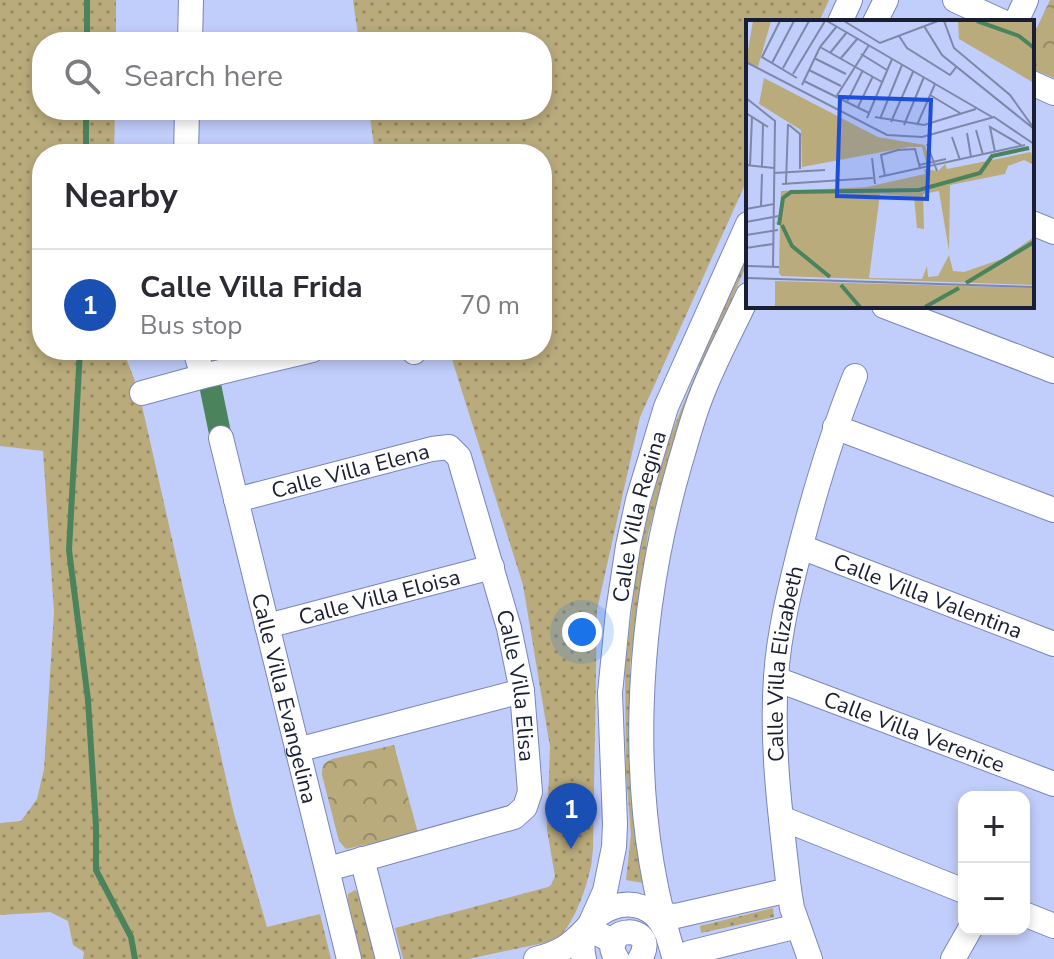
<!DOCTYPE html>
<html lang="en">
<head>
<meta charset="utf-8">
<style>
	:root { --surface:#fff; --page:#f2f2f3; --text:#2b2b33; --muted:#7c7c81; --line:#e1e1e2; --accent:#6e5f2d }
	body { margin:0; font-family:"Nunito Sans",sans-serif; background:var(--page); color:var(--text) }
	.controls { position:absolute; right:24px; bottom:24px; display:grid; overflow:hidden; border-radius:16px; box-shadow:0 4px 12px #0003 }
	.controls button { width:72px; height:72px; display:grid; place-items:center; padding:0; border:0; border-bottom:2px solid var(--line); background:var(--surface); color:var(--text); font:40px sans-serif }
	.you { position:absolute; left:582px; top:632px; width:28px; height:28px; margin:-20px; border:6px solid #fff; border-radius:50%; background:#1a73e8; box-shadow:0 0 0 12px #1a73e833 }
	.badge { display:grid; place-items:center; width:52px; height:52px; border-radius:50%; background:var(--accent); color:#fff; font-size:26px; font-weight:700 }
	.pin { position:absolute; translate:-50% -66px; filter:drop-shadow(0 2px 4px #0008) }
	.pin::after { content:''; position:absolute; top:42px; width:28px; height:24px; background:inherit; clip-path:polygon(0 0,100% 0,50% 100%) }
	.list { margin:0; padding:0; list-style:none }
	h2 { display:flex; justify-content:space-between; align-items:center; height:104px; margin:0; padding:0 32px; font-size:34px }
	h2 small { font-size:26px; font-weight:400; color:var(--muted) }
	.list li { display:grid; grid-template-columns:52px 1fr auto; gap:24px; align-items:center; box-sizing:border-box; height:112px; padding:0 32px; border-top:2px solid var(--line) }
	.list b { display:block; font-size:30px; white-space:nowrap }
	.list p { margin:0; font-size:26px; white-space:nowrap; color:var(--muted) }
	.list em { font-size:26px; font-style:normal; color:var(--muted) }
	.icon { flex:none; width:44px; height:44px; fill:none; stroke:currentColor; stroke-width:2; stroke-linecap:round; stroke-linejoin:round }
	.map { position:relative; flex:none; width:1054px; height:959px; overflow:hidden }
	.search { position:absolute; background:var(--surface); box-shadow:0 4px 12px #0003; left:32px; top:32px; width:520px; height:88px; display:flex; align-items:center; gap:20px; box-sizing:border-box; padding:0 28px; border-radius:32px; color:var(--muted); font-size:30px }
	.panel { position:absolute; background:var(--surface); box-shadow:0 4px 12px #0003; left:32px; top:144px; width:520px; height:216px; border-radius:32px }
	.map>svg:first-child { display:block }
	.grass { fill:url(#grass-dots) }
	.park { fill:url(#park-crowns) }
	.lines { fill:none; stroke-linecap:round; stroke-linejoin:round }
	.stream { stroke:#4b835d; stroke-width:6 }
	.canal { stroke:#4b835d; stroke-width:22 }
	.minor-casing { stroke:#7986ba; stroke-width:26 }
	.minor { stroke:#fff; stroke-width:24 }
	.labels { text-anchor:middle; stroke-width:8; stroke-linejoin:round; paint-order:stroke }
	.street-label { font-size:22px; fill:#191e33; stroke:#ecf0fb }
	.inset-river { fill:none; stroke:#4b835d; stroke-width:4 }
	.inset-road { fill:none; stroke:#7e87aa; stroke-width:2 }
	.view { fill:#1d4ed8; fill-opacity:0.15; stroke:#1d4ed8; stroke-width:4 }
	.inset-edge { fill:none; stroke:#191e33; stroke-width:4 }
</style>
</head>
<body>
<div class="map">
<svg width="1054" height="959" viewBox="0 0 1054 959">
	<defs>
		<pattern id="grass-dots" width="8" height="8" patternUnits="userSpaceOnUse" patternTransform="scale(2)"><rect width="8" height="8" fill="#baab7c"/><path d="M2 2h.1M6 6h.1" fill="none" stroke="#968b66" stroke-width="1.8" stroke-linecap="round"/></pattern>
		<pattern id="park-crowns" width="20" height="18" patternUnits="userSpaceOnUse" patternTransform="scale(2)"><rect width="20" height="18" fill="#baab7c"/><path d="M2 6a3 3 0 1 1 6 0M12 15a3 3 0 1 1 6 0" fill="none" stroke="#968b66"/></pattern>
	</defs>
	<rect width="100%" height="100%" fill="#c1cdfa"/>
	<!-- grass -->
	<g class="grass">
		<path d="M0,0H116V42H42V110H115L114,154H42V350H123L138,389L143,410L234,814L267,927L320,914L331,959H83L84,952L73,945L68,921L50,912L0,915V823L21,821L37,799L44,769L54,612L43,451L0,446Z"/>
		<path d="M353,0H829L819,22H748V178L640,417L597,610L593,849C592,857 592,866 589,874C585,893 570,933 553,941L468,959H403L395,928L548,887L551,885L555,876L547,830L550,747L523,585L449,350H542V154H375L369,110H542V42H359Z"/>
		<path d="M748,250V261L696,382L670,452L648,534L630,666V769L638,849L643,870V883L626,880L631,835L626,772L625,668L640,541L669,439L733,283Z"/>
		<path d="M355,890L360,895L377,959H361L348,900V894Z"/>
		<path d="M773,908L774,917L701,933L700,926Z"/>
	</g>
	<!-- park -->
	<g class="park">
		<path d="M1050,0H1054V78L1032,69V38Z"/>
		<path d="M394,745L418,833L346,849L339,841L322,775C322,766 323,763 332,759Z"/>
	</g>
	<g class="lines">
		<!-- stream -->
		<g class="stream">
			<path d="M87,42V0"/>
			<path d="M86,154V110"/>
			<path d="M80,350L69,550L88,700L96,826V870L131,937L135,959"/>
		</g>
		<!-- canal -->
		<path class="canal" d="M208,375L221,438"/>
		<defs>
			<g id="minor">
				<path d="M955,0L1003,22"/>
				<path d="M840,22L850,0"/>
				<path d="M875,22L886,0"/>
				<path d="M1016,22L1026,0"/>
				<path d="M190,42L191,0"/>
				<path d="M1032,83L1054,93"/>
				<path d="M186,154L187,110"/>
				<path d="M1032,223L1054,232"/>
				<path d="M884,306L1054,371"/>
				<path d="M195,350L203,376"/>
				<path d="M413,350L414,352"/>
				<path d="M142,393L208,375L312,350"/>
				<path d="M835,427L1054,510"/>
				<path id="s1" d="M221,438L349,959"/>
				<path id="s2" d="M236,500L432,449L449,447L459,457L509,628L522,691L530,792L525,807L514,817L328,869"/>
				<path id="s3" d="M801,547L1054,644"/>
				<path id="s4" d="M267,626L492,567"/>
				<path id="s5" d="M776,679L1054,784"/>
				<path d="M297,750L522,691"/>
				<path d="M781,818L964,891"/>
				<path d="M362,859L388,959"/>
				<path d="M651,911L663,915L676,916L789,890"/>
				<path d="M1024,914L1054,926"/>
				<path id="s6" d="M592,920L605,891L614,847L615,824L610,693L618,612L628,546L638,500L666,407L748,224"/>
				<path d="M536,959C560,953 570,946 587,928L614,942"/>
				<path d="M584,959C571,908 645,882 665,930"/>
				<path d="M617,959C594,925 662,922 640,959"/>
				<path d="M675,959C624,804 635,619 680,463C687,440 693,416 702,394C715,360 733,328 748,295"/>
				<path d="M677,959L689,953L798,926"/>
				<path id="s7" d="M810,959L792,908L789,890C781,820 771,748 776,677C779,632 790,588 801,545C816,487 833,431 855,376"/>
				<path d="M953,959L970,929"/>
			</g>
		</defs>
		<!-- minor casing -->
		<use href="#minor" class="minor-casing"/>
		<!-- minor -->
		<use href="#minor" class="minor"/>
	</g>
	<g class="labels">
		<!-- street labels -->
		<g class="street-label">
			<text dy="8" stroke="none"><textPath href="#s2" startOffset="118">Calle Villa Elena</textPath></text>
			<text dy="8" stroke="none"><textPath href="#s6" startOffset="410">Calle Villa Regina</textPath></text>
			<text dy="8" stroke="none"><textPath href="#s3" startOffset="136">Calle Villa Valentina</textPath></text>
			<text dy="8" stroke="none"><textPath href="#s4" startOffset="116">Calle Villa Eloisa</textPath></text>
			<text dy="8" stroke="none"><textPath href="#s7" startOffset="300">Calle Villa Elizabeth</textPath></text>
			<text dy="8" stroke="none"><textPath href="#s2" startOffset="470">Calle Villa Elisa</textPath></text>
			<text dy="8" stroke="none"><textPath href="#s1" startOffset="268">Calle Villa Evangelina</textPath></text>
			<text dy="8" stroke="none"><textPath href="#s5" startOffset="148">Calle Villa Verenice</textPath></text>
		</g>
	</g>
	<!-- overview -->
	<g transform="translate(746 20)">
		<rect width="288" height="288" fill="#c1cdfa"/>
		<path d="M7,1H25L12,47L0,41ZM212,1H288V63L213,19ZM18,58L132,117L179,125L184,141L180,142L176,127H163L56,147L55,110L13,84ZM285,132L288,145L278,140L262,146L259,154L204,165L203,231L193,171L177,174L178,209L171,208L168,177L134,174L123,258L176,259L181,246L182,257L192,256L203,235L207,251L218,252L256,239L288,217V265L35,256L33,253L34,203L29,204L34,199L35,171L121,167L179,154L178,149L192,151L199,144L201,149ZM29,261L288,268V287H0H29Z" fill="#baab7c"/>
		<path class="inset-river" d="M231,1L273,16L288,28M33,205L37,178L45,172L173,170L234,153L246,136L283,128M36,205L46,226L84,257M220,263L288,222M95,265L114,287M179,287L213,268"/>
		<path class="inset-road" d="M34,1L16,37L51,58M81,1L246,97M98,1L134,23L192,1M198,1L208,28L264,75L287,107M178,6L196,35L288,109M153,16L161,28L204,55L211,46M74,27L136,62M84,33L101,12M115,34L141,50M68,38L100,54M95,38L112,18M0,42L141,115L176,117L248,97L288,124M26,43L48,1M37,48L63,1M63,50L95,66M47,54L79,1M58,61L123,93M56,65L74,27L91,6M184,75L214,93M90,77L123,25M0,78L29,101L27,247M101,82L117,50M112,87L127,56M0,93L22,107M129,97L178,105L230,89M121,98L146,39M134,99L156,45M145,102L167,52M43,105L54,114V149M158,105L178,57M171,105L189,64M230,110L237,135M221,113L225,137M206,117L214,140M181,124L191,151M249,132L244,107L275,125M126,138L129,164M0,145L28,148M173,145L200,139M4,146L6,97M16,147L17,104M28,153L79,150M139,156L135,135L152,130L169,129L174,148M133,157L279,125M40,163L42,104M36,164L127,158M15,186L16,154M0,189L28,184M0,202L33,196M0,215L32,210M0,228L27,224M0,246L33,247M0,258L288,267"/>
		<path class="view" d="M94,77L185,80L181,179L91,176Z"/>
		<rect width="288" height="288" class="inset-edge"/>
	</g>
</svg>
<div class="controls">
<button>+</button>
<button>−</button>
</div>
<div class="you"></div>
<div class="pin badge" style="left:571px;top:849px;background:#1a4fb4">1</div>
<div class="search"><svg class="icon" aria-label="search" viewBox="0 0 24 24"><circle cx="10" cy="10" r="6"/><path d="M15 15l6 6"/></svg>Search here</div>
<section class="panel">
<h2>Nearby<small></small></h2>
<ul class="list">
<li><span class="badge" style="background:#1a4fb4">1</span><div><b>Calle Villa Frida</b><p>Bus stop</p></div><em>70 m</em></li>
</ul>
</section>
</div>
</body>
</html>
